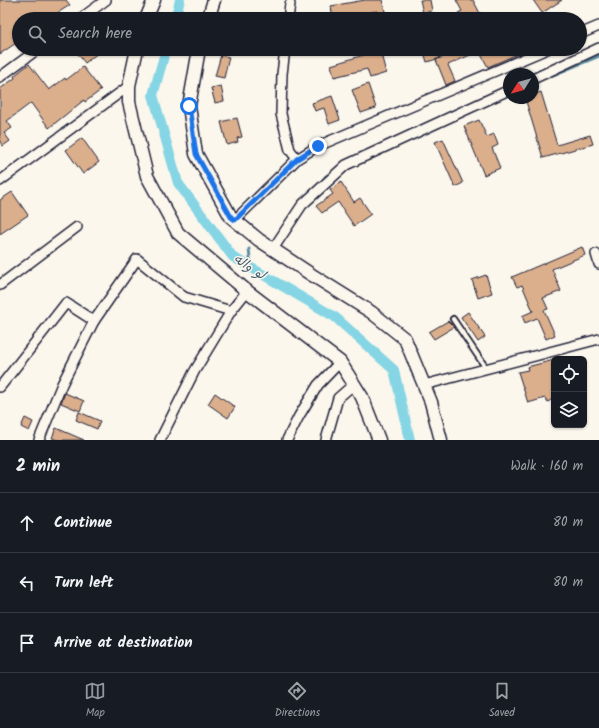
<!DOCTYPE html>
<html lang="en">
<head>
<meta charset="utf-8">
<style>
	:root { --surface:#171b24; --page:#242831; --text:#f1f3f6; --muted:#9ea1a6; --line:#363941; --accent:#9495a2 }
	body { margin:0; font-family:Kalam,"Playpen Sans Arabic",sans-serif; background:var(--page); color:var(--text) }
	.controls { position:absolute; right:12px; bottom:12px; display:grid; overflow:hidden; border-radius:6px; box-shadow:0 1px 3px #0004 }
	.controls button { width:36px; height:36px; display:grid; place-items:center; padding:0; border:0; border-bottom:1px solid var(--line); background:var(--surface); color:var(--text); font:20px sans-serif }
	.compass { position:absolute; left:503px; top:68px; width:36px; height:36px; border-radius:50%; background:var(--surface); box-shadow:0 1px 3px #0004; rotate:233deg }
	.stop { position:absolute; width:12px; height:12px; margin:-9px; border:3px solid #1a73e8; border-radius:50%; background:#fff }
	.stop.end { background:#1a73e8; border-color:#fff; box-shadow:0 1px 4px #0008 }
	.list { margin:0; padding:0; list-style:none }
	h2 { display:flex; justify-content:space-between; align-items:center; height:52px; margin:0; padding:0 16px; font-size:17px }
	h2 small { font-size:13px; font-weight:400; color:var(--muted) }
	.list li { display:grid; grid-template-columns:26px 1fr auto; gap:12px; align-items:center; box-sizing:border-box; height:60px; padding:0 16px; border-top:1px solid var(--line) }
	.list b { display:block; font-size:15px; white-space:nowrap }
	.list em { font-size:13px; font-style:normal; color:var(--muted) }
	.icon { flex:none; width:22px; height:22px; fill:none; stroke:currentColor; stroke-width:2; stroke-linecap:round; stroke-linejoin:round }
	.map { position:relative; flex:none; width:599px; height:440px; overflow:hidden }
	.search { position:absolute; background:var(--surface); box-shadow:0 1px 3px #0004; left:12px; right:12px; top:12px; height:44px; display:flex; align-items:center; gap:10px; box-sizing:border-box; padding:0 14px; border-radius:22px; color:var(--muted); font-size:15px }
	.sheet { height:232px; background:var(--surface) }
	nav { display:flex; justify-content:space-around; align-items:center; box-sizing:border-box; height:56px; border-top:1px solid var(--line); background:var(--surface); font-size:11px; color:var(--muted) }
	nav a { display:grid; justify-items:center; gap:2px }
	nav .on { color:var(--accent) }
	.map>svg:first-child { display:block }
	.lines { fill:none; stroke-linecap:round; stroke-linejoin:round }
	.stream { stroke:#5e8da0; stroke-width:3 }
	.canal { stroke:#86d5e4; stroke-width:10 }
	.building { fill:#dbaf8c; stroke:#22223b }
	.service-casing { stroke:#22223b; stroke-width:8 }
	.minor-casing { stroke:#22223b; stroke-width:12 }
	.tertiary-casing { stroke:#22223b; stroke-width:15 }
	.service { stroke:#fbf7ec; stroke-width:4.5 }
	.minor { stroke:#fbf7ec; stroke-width:9 }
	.tertiary { stroke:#fbf7ec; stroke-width:12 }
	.route { stroke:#1a73e8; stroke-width:5 }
	.labels { text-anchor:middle; stroke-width:3; stroke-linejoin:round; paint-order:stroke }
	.water-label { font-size:13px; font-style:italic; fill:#40586e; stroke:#fbf7ec }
</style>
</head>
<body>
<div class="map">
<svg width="599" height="440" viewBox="0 0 599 440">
	<rect width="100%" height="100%" fill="#fbf7ec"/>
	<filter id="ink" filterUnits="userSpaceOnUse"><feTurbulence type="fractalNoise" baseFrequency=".025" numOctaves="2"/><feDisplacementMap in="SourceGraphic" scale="8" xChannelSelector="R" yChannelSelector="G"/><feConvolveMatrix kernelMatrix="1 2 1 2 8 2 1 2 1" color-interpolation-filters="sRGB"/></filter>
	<g filter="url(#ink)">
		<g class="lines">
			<!-- stream -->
			<g class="stream">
				<path d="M548,77L599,56"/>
				<path d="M320,184L326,176L332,173"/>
				<path d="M249,249L251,267"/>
			</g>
			<!-- canal -->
			<g class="canal">
				<path d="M175,19L180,0"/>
				<path d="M166,49L153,95L178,183L233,257L335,317L394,370L410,440"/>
			</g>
		</g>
		<!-- building -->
		<g class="building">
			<path d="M0,0H66L70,5L48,19H19V41L0,54Z"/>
			<path d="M365,0H382L387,19H379L377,11L359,14L360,19H333L331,6Z"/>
			<path d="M420,0H430L432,11L423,13Z"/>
			<path d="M456,0H473L483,19H462L458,13L462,11Z"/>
			<path d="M533,0H562L542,13Z"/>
			<path d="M74,49H103L85,63Z"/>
			<path d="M423,49H437L440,58L427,62Z"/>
			<path d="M455,49H499L500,52L507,49H529L488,67L479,51L448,65L455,81L446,85L436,60L456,51Z"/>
			<path d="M380,50L386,73L370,78L367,69L334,77L331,65Z"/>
			<path d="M221,55L229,57L224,78L215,76Z"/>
			<path d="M29,64L49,90L65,78L66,80L83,67L101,90L85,102L84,100L49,128L31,103L7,121L12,128L4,133L10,141L3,146L0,142V89L15,78L14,76Z"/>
			<path d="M368,84L376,108L361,113L352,90Z"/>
			<path d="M221,86L224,101L215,103L211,88Z"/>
			<path d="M541,92L557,145L590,135L593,144L543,158L525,98H533V95Z"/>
			<path d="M332,96L340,120L329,124L324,108L315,111L312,103Z"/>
			<path d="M237,118L242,137L237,138L238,142L227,145L221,122Z"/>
			<path d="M479,120L487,137L494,134L498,145L492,148L500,168L484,175L464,126Z"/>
			<path d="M82,138L99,162L83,174L66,150Z"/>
			<path d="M443,139L463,183L455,187L435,142Z"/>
			<path d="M341,182L354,202L360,198L371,214L354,226L338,202L322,213L316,206L333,194L330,190Z"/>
			<path d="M12,192L28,215L0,234V200Z"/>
			<path d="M582,247L585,255L552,269L561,291L543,298L548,309L544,310L555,335L546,339L537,318L525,323L522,316L533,311L522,285L517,287L512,277Z"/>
			<path d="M486,275L492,293L478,298L472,280Z"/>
			<path d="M468,312L485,337L478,342L461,317Z"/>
			<path d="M448,321L454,327L434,339L429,332Z"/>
			<path d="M554,360V398L548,402L545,398L528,403L518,372L528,370L527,367Z"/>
			<path d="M65,393L84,401L80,411L61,403Z"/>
			<path d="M215,393L235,407L228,418L208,404Z"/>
			<path d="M79,412L100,421L97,429L76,420Z"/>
			<path d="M25,418L33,422L29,431L21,427Z"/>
			<path d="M56,428L84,440H58L52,438Z"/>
		</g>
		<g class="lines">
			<defs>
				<path id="service" d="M453,319L486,368"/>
				<g id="minor">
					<path d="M80,19L106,0"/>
					<path d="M288,19L290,4"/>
					<path d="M580,34L599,26"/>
					<path d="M285,49L282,74L281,114L290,150L297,159"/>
					<path d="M0,77L38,49"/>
					<path d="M533,79L599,48"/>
					<path d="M0,181L129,86"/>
					<path d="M235,220L297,159L318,146L547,49"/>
					<path d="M273,249L302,205L346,165L509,90"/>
					<path d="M596,254L599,264"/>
					<path d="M0,285L77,227"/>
					<path d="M424,385L599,339"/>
					<path d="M0,387L66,303L94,321L137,259L184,297L231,311"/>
					<path d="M39,440L62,384L94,321"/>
					<path d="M160,440L194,372L231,311L247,291"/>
					<path d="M287,440L299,416L318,385L340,362"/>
					<path d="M326,440L338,398L354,384"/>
				</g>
				<g id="tertiary">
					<path d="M146,19L154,0"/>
					<path d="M208,19L214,0"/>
					<path d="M137,49L129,86V102L147,176L178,233L247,291L340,362L362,397L379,440"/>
					<path d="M199,49L189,106L196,154L231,217L259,240L312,275L371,312L405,339L431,402L441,440"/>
				</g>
			</defs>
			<!-- service casing -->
			<use href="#service" class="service-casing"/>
			<!-- minor casing -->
			<use href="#minor" class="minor-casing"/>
			<!-- tertiary casing -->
			<use href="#tertiary" class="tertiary-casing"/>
			<!-- service -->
			<use href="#service" class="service"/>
			<!-- minor -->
			<use href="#minor" class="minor"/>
			<!-- tertiary -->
			<use href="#tertiary" class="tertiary"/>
		</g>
	</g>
	<g class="lines" filter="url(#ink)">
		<!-- route -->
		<path class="route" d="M189,106L196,154L231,217L235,220L297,159L318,146"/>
	</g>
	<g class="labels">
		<!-- water labels -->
		<g class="water-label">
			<text transform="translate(250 266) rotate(33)" y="5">لو واله</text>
		</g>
	</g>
</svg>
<div class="controls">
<button><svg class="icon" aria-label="locate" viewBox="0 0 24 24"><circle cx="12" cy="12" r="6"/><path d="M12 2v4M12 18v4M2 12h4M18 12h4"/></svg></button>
<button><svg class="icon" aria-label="layers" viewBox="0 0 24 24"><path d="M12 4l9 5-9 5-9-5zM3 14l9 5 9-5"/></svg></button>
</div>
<svg class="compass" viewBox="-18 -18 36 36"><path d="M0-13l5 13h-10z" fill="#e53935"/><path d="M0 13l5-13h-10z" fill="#9ea1a6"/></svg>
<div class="stop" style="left:189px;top:106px"></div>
<div class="stop end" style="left:318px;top:146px"></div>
<div class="search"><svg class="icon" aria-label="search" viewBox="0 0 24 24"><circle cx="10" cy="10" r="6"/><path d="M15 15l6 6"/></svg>Search here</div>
</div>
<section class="sheet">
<h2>2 min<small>Walk · 160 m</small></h2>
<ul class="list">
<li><svg class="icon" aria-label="ahead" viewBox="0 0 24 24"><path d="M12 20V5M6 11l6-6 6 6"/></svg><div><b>Continue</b></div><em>80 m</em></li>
<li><svg class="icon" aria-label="left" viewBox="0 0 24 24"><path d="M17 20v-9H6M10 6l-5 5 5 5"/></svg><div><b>Turn left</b></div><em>80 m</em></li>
<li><svg class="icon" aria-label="arrive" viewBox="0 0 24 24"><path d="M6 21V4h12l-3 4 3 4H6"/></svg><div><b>Arrive at destination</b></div></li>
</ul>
</section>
<nav>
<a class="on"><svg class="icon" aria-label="map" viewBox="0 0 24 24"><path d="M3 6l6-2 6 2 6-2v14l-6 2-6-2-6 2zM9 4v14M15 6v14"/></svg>Map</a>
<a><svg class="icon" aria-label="directions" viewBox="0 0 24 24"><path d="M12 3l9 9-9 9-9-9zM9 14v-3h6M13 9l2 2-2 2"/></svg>Directions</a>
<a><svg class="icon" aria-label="saved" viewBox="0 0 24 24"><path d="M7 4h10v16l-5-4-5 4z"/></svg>Saved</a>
</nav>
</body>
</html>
